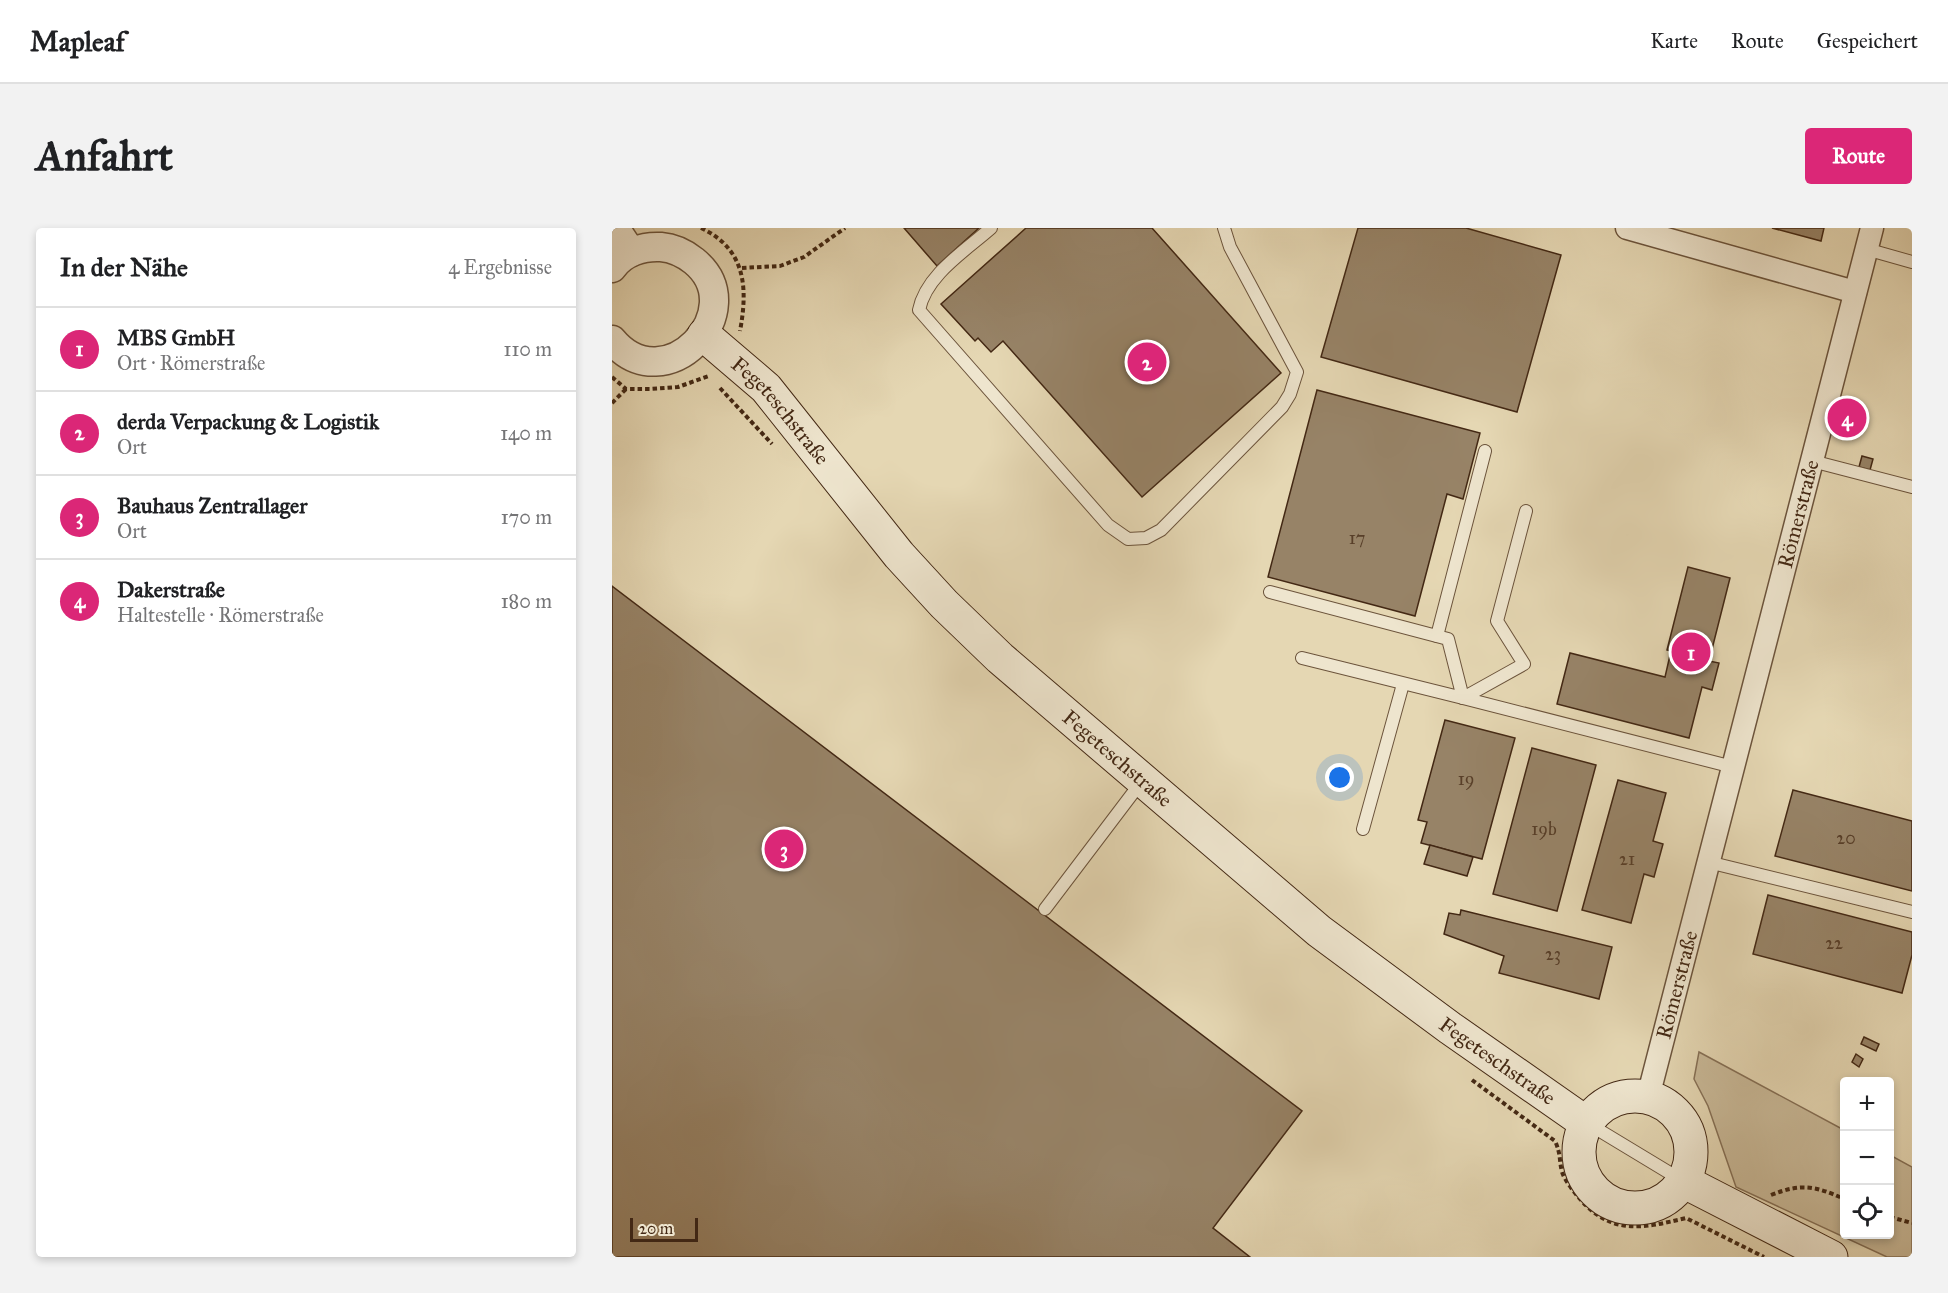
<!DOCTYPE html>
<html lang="de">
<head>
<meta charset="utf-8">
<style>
	:root { --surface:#fff; --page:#f2f2f2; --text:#202124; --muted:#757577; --line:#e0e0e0; --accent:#db2777 }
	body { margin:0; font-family:"IM FELL Great Primer",serif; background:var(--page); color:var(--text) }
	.controls { position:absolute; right:18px; bottom:18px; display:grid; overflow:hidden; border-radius:6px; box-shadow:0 3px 9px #0003 }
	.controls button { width:54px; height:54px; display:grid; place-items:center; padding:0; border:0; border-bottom:2px solid var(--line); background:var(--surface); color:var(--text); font:30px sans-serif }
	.scale { position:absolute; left:18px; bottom:15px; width:68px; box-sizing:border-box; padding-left:6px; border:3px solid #432814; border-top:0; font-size:16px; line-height:21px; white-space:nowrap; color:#432814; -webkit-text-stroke:4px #eee5ce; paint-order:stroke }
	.you { position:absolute; left:728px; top:550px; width:21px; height:21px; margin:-15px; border:4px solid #fff; border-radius:50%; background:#1a73e8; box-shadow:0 0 0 9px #1a73e833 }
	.badge { display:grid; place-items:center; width:39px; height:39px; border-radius:50%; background:var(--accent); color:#fff; font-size:20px; font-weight:700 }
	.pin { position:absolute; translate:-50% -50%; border:3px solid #fff; box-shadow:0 2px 6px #0006 }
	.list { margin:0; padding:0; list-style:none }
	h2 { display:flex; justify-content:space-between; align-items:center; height:78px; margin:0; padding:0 24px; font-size:26px }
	h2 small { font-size:20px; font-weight:400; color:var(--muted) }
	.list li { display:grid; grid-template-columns:39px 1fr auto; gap:18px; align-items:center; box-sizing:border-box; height:84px; padding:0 24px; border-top:2px solid var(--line) }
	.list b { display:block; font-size:22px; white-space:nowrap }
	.list p { margin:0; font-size:20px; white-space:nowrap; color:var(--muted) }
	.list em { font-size:20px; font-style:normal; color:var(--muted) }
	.icon { flex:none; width:33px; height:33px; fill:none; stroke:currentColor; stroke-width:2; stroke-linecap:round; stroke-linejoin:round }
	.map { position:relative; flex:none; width:1300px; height:1029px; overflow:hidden; border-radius:6px }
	header { display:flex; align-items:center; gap:36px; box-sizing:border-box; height:84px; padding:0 30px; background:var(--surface); border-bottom:2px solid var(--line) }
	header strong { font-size:28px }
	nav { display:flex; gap:33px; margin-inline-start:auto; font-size:21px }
	.intro { display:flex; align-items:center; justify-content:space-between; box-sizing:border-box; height:144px; padding:0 36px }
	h1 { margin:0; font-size:42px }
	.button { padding:15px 27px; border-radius:6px; background:var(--accent); color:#fff; font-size:21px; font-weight:700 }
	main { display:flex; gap:36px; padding:0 36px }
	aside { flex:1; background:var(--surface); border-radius:6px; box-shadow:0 3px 9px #0003 }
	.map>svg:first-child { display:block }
	.green { fill:#c9b998; stroke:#867056; stroke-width:1.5 }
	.building { fill:#978367; stroke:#432814; stroke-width:1.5 }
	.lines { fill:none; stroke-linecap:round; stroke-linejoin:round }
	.service-casing { stroke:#6c543c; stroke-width:14 }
	.minor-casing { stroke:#6c543c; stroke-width:25 }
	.tertiary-casing { stroke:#6c543c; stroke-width:31 }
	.secondary-casing { stroke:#432814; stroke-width:35 }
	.path { stroke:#432814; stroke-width:4; stroke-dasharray:4.5 3; stroke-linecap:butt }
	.service { stroke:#eee5ce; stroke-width:12 }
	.minor { stroke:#eee5ce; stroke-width:22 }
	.tertiary { stroke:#eee5ce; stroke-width:28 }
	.secondary { stroke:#eee5ce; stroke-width:33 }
	.labels { text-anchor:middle; stroke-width:4.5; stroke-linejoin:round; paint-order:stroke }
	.number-label { font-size:18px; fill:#583f29 }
	.street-label { font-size:21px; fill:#432814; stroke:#eee5ce }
</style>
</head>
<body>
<header>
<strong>Mapleaf</strong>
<nav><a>Karte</a><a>Route</a><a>Gespeichert</a></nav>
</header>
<div class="intro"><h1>Anfahrt</h1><a class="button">Route</a></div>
<main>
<aside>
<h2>In der Nähe<small>4 Ergebnisse</small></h2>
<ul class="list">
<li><span class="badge">1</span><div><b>MBS GmbH</b><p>Ort · Römerstraße</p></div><em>110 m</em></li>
<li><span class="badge">2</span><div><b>derda Verpackung &amp; Logistik</b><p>Ort</p></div><em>140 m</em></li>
<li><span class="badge">3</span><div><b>Bauhaus Zentrallager</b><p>Ort</p></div><em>170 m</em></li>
<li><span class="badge">4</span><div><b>Dakerstraße</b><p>Haltestelle · Römerstraße</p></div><em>180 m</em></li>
</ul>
</aside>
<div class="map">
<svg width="1300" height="1029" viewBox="0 0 1300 1029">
	<rect width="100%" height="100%" fill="#e5d7b3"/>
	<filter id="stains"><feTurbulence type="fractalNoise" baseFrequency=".00333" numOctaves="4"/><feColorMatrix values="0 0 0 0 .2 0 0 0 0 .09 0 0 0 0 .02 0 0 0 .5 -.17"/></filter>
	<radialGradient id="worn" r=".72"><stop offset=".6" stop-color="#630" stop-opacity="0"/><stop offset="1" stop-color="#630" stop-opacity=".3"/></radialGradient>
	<!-- green -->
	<path class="green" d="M1087,824L1232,902V1006H1278V927L1300,939V1029H1275L1124,959L1096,878L1082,851Z"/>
	<!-- building -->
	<g class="building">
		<path d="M292,0H367L325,38Z"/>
		<path d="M414,0H540L669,145L530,269L391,113L379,124L366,110L363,113L329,76Z"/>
		<path d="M746,0H854L949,27L905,184L709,129Z"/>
		<path d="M1160,0H1212L1209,13Z"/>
		<path d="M705,162L868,205L851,271L835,266L803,388L656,349Z"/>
		<path d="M1250,228L1261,231L1258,242L1247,239Z"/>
		<path d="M1076,339L1118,350L1097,433L1107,435L1100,462L1090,459L1077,510L945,476L958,425L1053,449L1059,423L1055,422Z"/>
		<path d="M0,358L690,883L601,1000L638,1029H0Z"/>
		<path d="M833,492L903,510L870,631L809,615L815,594L806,592Z"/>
		<path d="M920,520L984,537L945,683L881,666Z"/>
		<path d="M1006,552L1054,565L1041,613L1051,616L1042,649L1032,646L1019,695L970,682Z"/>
		<path d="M1181,562L1300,593V663L1163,628Z"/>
		<path d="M818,617L861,629L855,648L812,636Z"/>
		<path d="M1156,667L1300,704V727L1290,765L1141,726Z"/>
		<path d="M849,682L1000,719L987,771L887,745L892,728L832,706L837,685L848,687Z"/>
		<path d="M1252,809L1267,816L1264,823L1249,816Z"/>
		<path d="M1244,826L1251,831L1247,839L1240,834Z"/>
	</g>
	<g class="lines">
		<defs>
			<g id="service">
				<path d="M379,0C353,23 314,47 307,82L496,297L516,311L534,310L549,302L670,179L678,166L685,144L618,19L612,0"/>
				<path d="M1254,21L1300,34"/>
				<path d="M1200,233L1300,259"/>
				<path d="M658,364L836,411L851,470L690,430"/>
				<path d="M825,408L873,223"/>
				<path d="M851,470L1121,539"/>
				<path d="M851,470L912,436L885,393L914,283"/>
				<path d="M751,601L791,456"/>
				<path d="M1096,634L1300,684"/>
				<path d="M433,681L530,553"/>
				<path d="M975,895L1071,953"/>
			</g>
			<g id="minor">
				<path d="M1015,0L1243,64"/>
				<path id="s1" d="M1036,869L1260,0"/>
			</g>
			<g id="tertiary">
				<path d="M3,0L19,24"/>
				<path d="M0,40C11,24 31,18 49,19C61,20 72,25 82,33C142,82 53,176 0,112"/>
			</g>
			<g id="secondary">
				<path id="s2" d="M92,107L154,160L287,327L332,376L388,430L707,703L838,800L974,895"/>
				<circle cx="1023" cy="924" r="56"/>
				<path d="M1071,953L1219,1029"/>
			</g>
		</defs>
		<!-- service casing -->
		<use href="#service" class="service-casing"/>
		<!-- minor casing -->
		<use href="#minor" class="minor-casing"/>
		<!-- tertiary casing -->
		<use href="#tertiary" class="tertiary-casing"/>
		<!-- secondary casing -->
		<use href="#secondary" class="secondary-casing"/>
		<!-- path -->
		<g class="path">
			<path d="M89,0C134,21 136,60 128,103"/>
			<path d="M130,40L168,38L192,29L233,0"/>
			<path d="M0,149L14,161H38L66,159L97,148"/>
			<path d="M108,160L160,216"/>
			<path d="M0,175L14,161"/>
			<path d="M860,852L943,913C949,926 947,932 950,944C953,953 962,964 968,971C1000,1008 1032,1000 1074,990L1152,1029"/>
			<path d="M1159,967C1189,955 1204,958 1232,971"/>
			<path d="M1278,989L1300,995"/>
		</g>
		<!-- service -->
		<use href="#service" class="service"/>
		<!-- minor -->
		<use href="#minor" class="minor"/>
		<!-- tertiary -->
		<use href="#tertiary" class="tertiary"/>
		<!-- secondary -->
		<use href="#secondary" class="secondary"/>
	</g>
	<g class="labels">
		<!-- number labels -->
		<g class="number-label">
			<text x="745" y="316">17</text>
			<text x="854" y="557">19</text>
			<text x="932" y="607">19b</text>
			<text x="1234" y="616">20</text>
			<text x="1015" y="637">21</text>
			<text x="1222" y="721">22</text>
			<text x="941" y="732">23</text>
		</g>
		<!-- street labels -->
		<g class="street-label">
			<text dy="7" stroke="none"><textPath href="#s2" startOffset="108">Fegeteschstraße</textPath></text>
			<text dy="7" stroke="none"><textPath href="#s1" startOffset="602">Römerstraße</textPath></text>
			<text dy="7" stroke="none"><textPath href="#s2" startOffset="594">Fegeteschstraße</textPath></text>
			<text dy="7" stroke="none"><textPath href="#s1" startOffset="116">Römerstraße</textPath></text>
			<text dy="7" stroke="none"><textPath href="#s2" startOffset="1080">Fegeteschstraße</textPath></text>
		</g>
	</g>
	<rect width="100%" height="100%" filter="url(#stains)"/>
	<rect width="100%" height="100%" fill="url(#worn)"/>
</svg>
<div class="controls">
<button>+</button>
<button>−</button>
<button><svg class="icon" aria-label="locate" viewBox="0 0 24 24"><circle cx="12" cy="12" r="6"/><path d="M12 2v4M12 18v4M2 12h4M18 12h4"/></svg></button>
</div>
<div class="scale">20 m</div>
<div class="you"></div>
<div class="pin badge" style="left:1079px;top:424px">1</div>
<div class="pin badge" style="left:535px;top:134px">2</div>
<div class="pin badge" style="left:172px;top:621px">3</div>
<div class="pin badge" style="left:1235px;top:190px">4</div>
</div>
</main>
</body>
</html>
